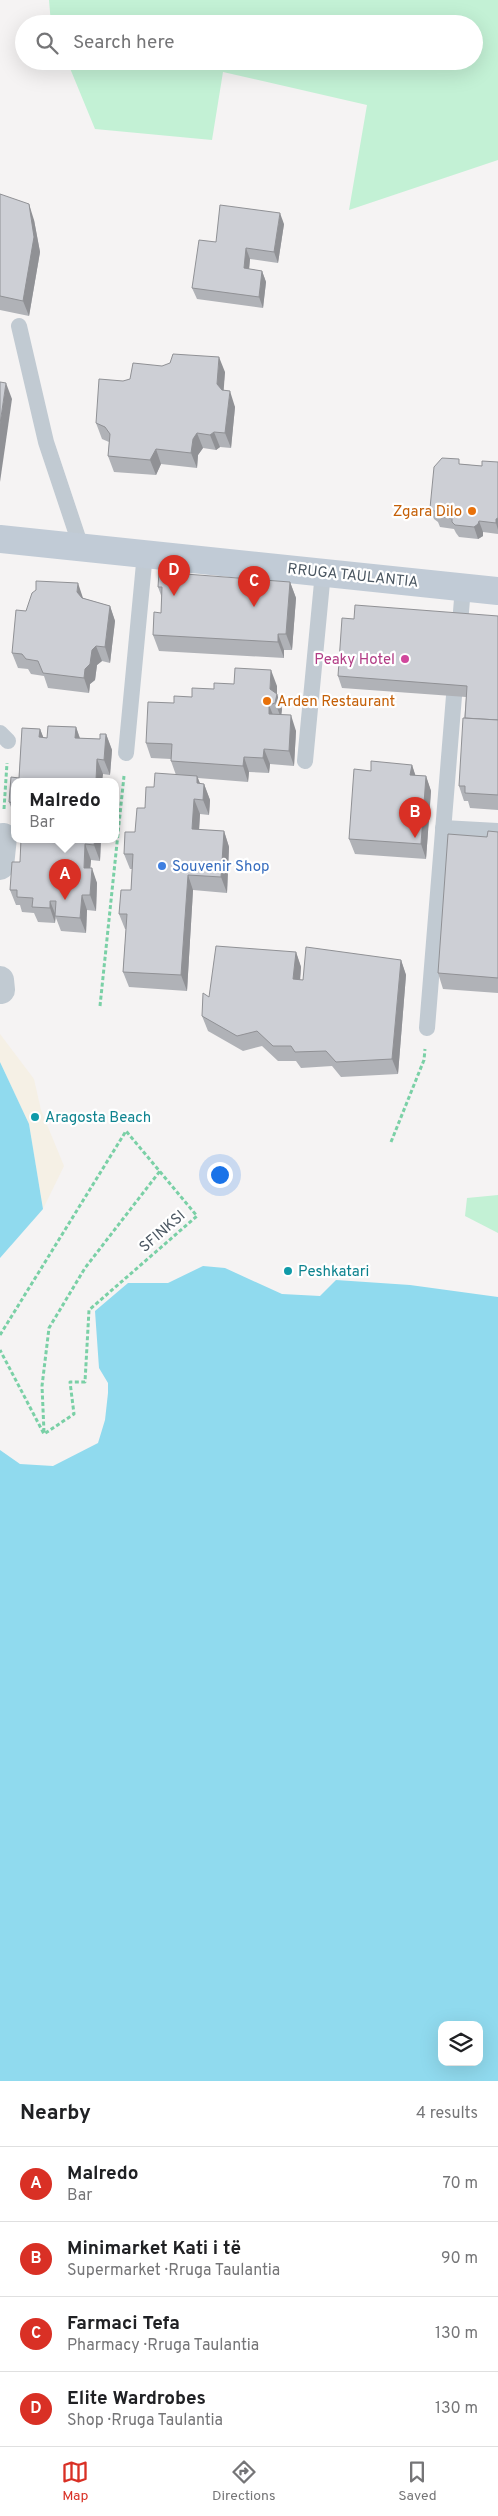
<!DOCTYPE html>
<html lang="en">
<head>
<meta charset="utf-8">
<style>
	:root { --surface:#fff; --page:#f2f2f2; --text:#202124; --muted:#757577; --line:#e0e0e0; --accent:#d93025 }
	body { margin:0; font-family:Overpass,sans-serif; background:var(--page); color:var(--text) }
	.controls { position:absolute; right:15px; bottom:15px; display:grid; overflow:hidden; border-radius:10px; box-shadow:0 5px 20px #0002 }
	.controls button { width:45px; height:45px; display:grid; place-items:center; padding:0; border:0; border-bottom:1px solid var(--line); background:var(--surface); color:var(--text); font:25px sans-serif }
	.you { position:absolute; left:219px; top:1174px; width:18px; height:18px; margin:-12px; border:4px solid #fff; border-radius:50%; background:#1a73e8; box-shadow:0 0 0 8px #1a73e833 }
	.badge { display:grid; place-items:center; width:32px; height:32px; border-radius:50%; background:var(--accent); color:#fff; font-size:16px; font-weight:700 }
	.pin { position:absolute; translate:-50% -41px; filter:drop-shadow(0 1px 2px #0008) }
	.pin::after { content:''; position:absolute; top:26px; width:18px; height:15px; background:inherit; clip-path:polygon(0 0,100% 0,50% 100%) }
	.popup { position:absolute; left:11px; top:778px; width:108px; height:65px; box-sizing:border-box; display:grid; place-content:center; border-radius:10px; background:var(--surface); filter:drop-shadow(0 1px 4px #0005); font-size:16px; white-space:nowrap; color:var(--muted) }
	.popup b { font-size:19px; color:var(--text) }
	.popup::after { content:''; position:absolute; left:50%; top:100%; margin-left:-10px; border:10px solid transparent; border-top-color:var(--surface) }
	.list { margin:0; padding:0; list-style:none }
	h2 { display:flex; justify-content:space-between; align-items:center; height:65px; margin:0; padding:0 20px; font-size:21px }
	h2 small { font-size:16px; font-weight:400; color:var(--muted) }
	.list li { display:grid; grid-template-columns:32px 1fr auto; gap:15px; align-items:center; box-sizing:border-box; height:75px; padding:0 20px; border-top:1px solid var(--line) }
	.list b { display:block; font-size:19px; white-space:nowrap }
	.list p { margin:0; font-size:16px; white-space:nowrap; color:var(--muted) }
	.list em { font-size:16px; font-style:normal; color:var(--muted) }
	.icon { flex:none; width:28px; height:28px; fill:none; stroke:currentColor; stroke-width:2; stroke-linecap:round; stroke-linejoin:round }
	.map { position:relative; flex:none; width:498px; height:2081px; overflow:hidden }
	.search { position:absolute; background:var(--surface); box-shadow:0 5px 20px #0002; left:15px; right:15px; top:15px; height:55px; display:flex; align-items:center; gap:12px; box-sizing:border-box; padding:0 18px; border-radius:28px; color:var(--muted); font-size:19px }
	.sheet { height:365px; background:var(--surface) }
	nav { display:flex; justify-content:space-around; align-items:center; box-sizing:border-box; height:70px; border-top:1px solid var(--line); background:var(--surface); font-size:14px; color:var(--muted) }
	nav a { display:grid; justify-items:center; gap:2px }
	nav .on { color:var(--accent) }
	.map>svg:first-child { display:block }
	.green { fill:#c3f1d5 }
	.sand { fill:#f5f0e5 }
	.water { fill:#90daee; fill-rule:evenodd }
	.lines { fill:none; stroke-linecap:round; stroke-linejoin:round }
	.path { stroke:#7ad0a6; stroke-width:3; stroke-dasharray:4 2.5; stroke-linecap:butt }
	.lane { stroke:#c1cad2; stroke-width:16 }
	.street { stroke:#c1cad2; stroke-width:28 }
	.secondary { stroke:#c1cbd6; stroke-width:28 }
	.wall { fill:#b0b2b7 }
	.shaded-wall { fill:#909195 }
	.building { fill:#cdcfd5; stroke:#909195 }
	.food-dot { fill:#e8710a; stroke:#fff; stroke-width:2 }
	.hotel-dot { fill:#d1479c; stroke:#fff; stroke-width:2 }
	.shop-dot { fill:#3f7fe0; stroke:#fff; stroke-width:2 }
	.culture-dot { fill:#0f9aa8; stroke:#fff; stroke-width:2 }
	.labels { text-anchor:middle; stroke-width:4.5; stroke-linejoin:round; paint-order:stroke }
	.food-label { font-size:15px; fill:#c56008; stroke:#fff; text-anchor:end }
	.street-label { font-size:15px; fill:#4a5661; stroke:#fff }
	.hotel-label { font-size:15px; fill:#b23c85; stroke:#fff; text-anchor:end }
	.shop-label { font-size:15px; fill:#366cbe; stroke:#fff; text-anchor:start }
	.culture-label { font-size:15px; fill:#0d838f; stroke:#fff; text-anchor:start }
</style>
</head>
<body>
<div class="map">
<svg width="498" height="2081" viewBox="0 0 498 2081">
	<rect width="100%" height="100%" fill="#f5f3f3"/>
	<!-- green -->
	<g class="green">
		<path d="M49,0H498V160L349,210L367,105L223,72L212,140L95,129L67,61H474V24H51Z"/>
		<path d="M498,1195V1233L465,1216L467,1198Z"/>
	</g>
	<!-- sand -->
	<path class="sand" d="M0,1034L34,1079L41,1110L64,1166L43,1209L29,1124L0,1062Z"/>
	<!-- water -->
	<g class="water">
		<path d="M0,1062L29,1124L43,1209L0,1258Z"/>
		<path d="M203,1266L225,1268L282,1294L320,1296L336,1280L410,1285L498,1297V2081H0V1450L20,1464L53,1466L98,1443L105,1420L108,1393V1383L99,1368L95,1311L128,1283H168ZM442,2025H479V2062H442Z"/>
	</g>
	<g class="lines">
		<!-- path -->
		<g class="path">
			<path d="M4,809L7,763"/>
			<path d="M100,1006L124,776"/>
			<path d="M391,1142L424,1060L425,1049"/>
			<path d="M0,1335L126,1131L197,1216L89,1310L85,1382H70L74,1414L44,1434L0,1350"/>
			<path d="M44,1432L42,1386L49,1328L85,1268L160,1171"/>
		</g>
		<!-- lane -->
		<g class="lane">
			<path d="M19,326L46,442L81,547"/>
			<path d="M460,624L463,587"/>
			<path d="M0,733L8,741"/>
			<path d="M126,753L145,553"/>
			<path d="M305,761L323,572"/>
			<path d="M443,828L498,831"/>
			<path d="M427,1028L454,696"/>
		</g>
		<!-- street -->
		<g class="street">
			<path d="M0,866L3,837"/>
			<path d="M0,980L1,990"/>
		</g>
		<!-- secondary -->
		<path class="secondary" d="M0,539L498,591"/>
	</g>
	<!-- wall -->
	<g class="wall">
		<path d="M0,194L34,220L40,252L29,316L0,310Z"/>
		<path d="M284,224L278,263L250,259L249,269L262,271L266,282L263,308L197,299L192,288L216,242Z"/>
		<path d="M225,372L223,391L235,407L231,448L220,447L216,450L203,448L198,455L197,468L161,464L156,475L114,472L108,456L109,442L102,439L96,423L123,381Z"/>
		<path d="M498,462V534L483,532V536L478,539L459,537L456,533L454,529L440,527L438,522L434,519L430,508L461,464L482,466Z"/>
		<path d="M290,582L296,598L292,650H284V658L159,651L153,635L161,613L162,598L158,587Z"/>
		<path d="M83,598L110,606L115,621L110,663L102,661L97,665L95,680L90,684L89,693L48,688L44,676L31,674L28,669L18,668L12,653L26,611Z"/>
		<path d="M498,616V810L470,808L468,801H464L459,786L466,697L342,688L338,676L354,619Z"/>
		<path d="M277,686V694L282,709L281,715L296,731L294,766L270,764L269,773L249,772L248,782L198,778L200,784H204L210,800L209,815L200,814L199,830L224,831L229,847L227,893L193,890L187,991L129,987L123,972L126,929H125L119,914L131,890L132,869H130L124,854L135,832L154,787L176,775L171,761V759L151,758L146,743L174,703L192,697L214,689Z"/>
		<path d="M48,726L76,727L80,738L100,739V734H106L112,750L110,775L103,774L102,781H15V817L9,802L11,777L19,778L22,728L40,729L43,737L47,738Z"/>
		<path d="M412,765L415,775L426,776L431,791L426,859L355,854L349,839L371,771Z"/>
		<path d="M498,832V993L443,989L438,973Z"/>
		<path d="M101,839L100,861L91,860L90,868L97,883L96,911L87,910L86,933L61,931L56,918L55,923L38,922L34,913L22,912L20,905H16L10,890L20,862L29,840Z"/>
		<path d="M296,952L301,967L300,980H303L401,960L406,975L398,1074L341,1077L332,1066L301,1068L296,1061H278L262,1046L243,1051L208,1031L202,1016L209,997Z"/>
	</g>
	<!-- shaded-wall -->
	<g class="shaded-wall">
		<path d="M29,204L34,220L40,252L29,316L23,301Z"/>
		<path d="M280,213L284,224L278,263L274,252Z"/>
		<path d="M246,248L250,259L248,280L244,268Z"/>
		<path d="M262,271L266,282L263,308L259,297Z"/>
		<path d="M219,357L225,372L223,399L217,384Z"/>
		<path d="M6,383L12,399L0,482V424Z"/>
		<path d="M230,391L235,407L231,448L225,433Z"/>
		<path d="M214,432L220,447L216,450L210,435Z"/>
		<path d="M197,433L203,448L198,455L197,468L191,453L193,439Z"/>
		<path d="M156,449L161,464L156,475L150,460Z"/>
		<path d="M498,518V530L496,523V519Z"/>
		<path d="M479,521L483,532V536L478,539L474,527Z"/>
		<path d="M290,582L296,598L292,650L286,634Z"/>
		<path d="M78,583L83,598V607L77,592Z"/>
		<path d="M110,606L115,621L110,663L105,647Z"/>
		<path d="M278,634L284,650V658L278,642Z"/>
		<path d="M96,646L102,661L97,665L95,680L90,684L89,693L84,678L85,669L92,650Z"/>
		<path d="M271,670L277,686V694L282,709L281,718L270,689Z"/>
		<path d="M269,705L275,720L269,714Z"/>
		<path d="M291,715L296,731L294,766L289,751Z"/>
		<path d="M76,727L81,742L75,738Z"/>
		<path d="M40,729L46,744L39,737Z"/>
		<path d="M106,734L112,750L110,775L104,760Z"/>
		<path d="M264,749L270,764L269,773L263,758Z"/>
		<path d="M244,757L249,772L248,782L243,766Z"/>
		<path d="M97,759L103,774L102,781H96Z"/>
		<path d="M412,765L417,780L410,775Z"/>
		<path d="M197,776L203,791L197,783Z"/>
		<path d="M426,776L431,791L426,859L421,844Z"/>
		<path d="M204,784L210,800L209,815L203,800Z"/>
		<path d="M194,799L200,814L198,845L192,829Z"/>
		<path d="M224,831L229,847L227,893L221,877Z"/>
		<path d="M95,839H101L100,861L94,845Z"/>
		<path d="M85,844L91,860L89,883L84,868Z"/>
		<path d="M92,868L97,883L96,911L90,895Z"/>
		<path d="M188,875L193,890L187,991L181,975Z"/>
		<path d="M82,895L87,910L86,933L80,918Z"/>
		<path d="M50,901L56,916H55V923L50,908Z"/>
		<path d="M296,952L301,967L299,994L293,979Z"/>
		<path d="M401,960L406,975L398,1074L392,1059Z"/>
	</g>
	<!-- building -->
	<g class="building">
		<path d="M0,194L29,204L34,237L23,301L0,296Z"/>
		<path d="M220,205L280,213L274,252L246,248L244,268L262,271L259,297L192,288L199,240L216,242Z"/>
		<path d="M173,354L219,357L217,384L222,390L230,391L225,433L214,432L210,435L197,433L193,439L191,453L156,449L150,460L108,456L110,434L105,427L96,423L99,379L123,381L130,379L133,363L162,366L170,363Z"/>
		<path d="M0,382L6,383L0,424Z"/>
		<path d="M442,458L459,459V464L482,466V461L498,462V518L496,519V523L479,521L478,524L474,527L455,525L452,522V518L436,516V512L430,508L434,467Z"/>
		<path d="M159,572L290,582L286,634H278V642L153,635L154,612L161,613L162,587H158Z"/>
		<path d="M36,581L78,583L77,592L82,598L110,606L105,647L96,646L92,650L90,664L85,669L84,678L43,673L38,661L26,659L22,654L12,653L16,610L26,611L32,593L36,590Z"/>
		<path d="M355,605L498,616V720L465,718L467,686L338,676L342,618L354,619Z"/>
		<path d="M235,668L271,670L270,689L277,694L275,703L269,705V714L291,715L289,751L264,749L263,758L244,757L243,766L171,761L172,744L146,743L148,702L174,703V696L192,697V688L214,689V683L234,684Z"/>
		<path d="M463,718L498,720V795L465,793V786H459Z"/>
		<path d="M48,726L76,727L75,738L100,739V734H106L104,760L97,759L96,781H15V803L9,802L11,777L19,778L22,728L40,729L39,737L47,738Z"/>
		<path d="M371,761L412,765L410,775L426,776L421,844L349,839L354,769L371,771Z"/>
		<path d="M155,773L197,776V783L204,784L203,800L194,799L192,829L224,831L221,877L188,875L181,975L123,972L127,914H119L121,890H131L133,854H124L125,832H135L137,808H145L146,787H154Z"/>
		<path d="M488,831L498,832V978L438,973L448,834L487,837Z"/>
		<path d="M21,839H95L94,845L85,844L84,868H92L90,895H82L80,918L55,916L56,901H50V908L32,907L33,898L17,897V890H10L12,862H20Z"/>
		<path d="M216,946L296,952L293,979L303,980L306,947L401,960L392,1059L336,1062L326,1051L295,1052L291,1046H273L257,1031L237,1036L202,1016L203,993L209,997Z"/>
	</g>
	<!-- markers -->
	<g class="food-dot">
		<circle cx="472" cy="511" r="5"/>
		<circle cx="267" cy="701" r="5"/>
	</g>
	<circle class="hotel-dot" cx="405" cy="659" r="5"/>
	<circle class="shop-dot" cx="162" cy="866" r="5"/>
	<g class="culture-dot">
		<circle cx="35" cy="1117" r="5"/>
		<circle cx="288" cy="1271" r="5"/>
	</g>
	<g class="labels">
		<!-- food labels -->
		<g class="food-label">
			<text x="462" y="516">Zgara Dilo</text>
			<text x="277" y="706" text-anchor="start">Arden Restaurant</text>
		</g>
		<!-- street labels -->
		<g class="street-label">
			<text transform="translate(353 575) rotate(6)" y="5">RRUGA TAULANTIA</text>
			<text transform="translate(162 1231) rotate(-41)" y="5">SFINKSI</text>
		</g>
		<!-- hotel labels -->
		<g class="hotel-label">
			<text x="395" y="664">Peaky Hotel</text>
		</g>
		<!-- shop labels -->
		<g class="shop-label">
			<text x="172" y="871">Souvenir Shop</text>
		</g>
		<!-- culture labels -->
		<g class="culture-label">
			<text x="45" y="1122">Aragosta Beach</text>
			<text x="298" y="1276">Peshkatari</text>
		</g>
	</g>
</svg>
<div class="controls">
<button><svg class="icon" aria-label="layers" viewBox="0 0 24 24"><path d="M12 4l9 5-9 5-9-5zM3 14l9 5 9-5"/></svg></button>
</div>
<div class="you"></div>
<div class="pin badge" style="left:65px;top:900px">A</div>
<div class="popup"><b>Malredo</b>Bar</div>
<div class="pin badge" style="left:415px;top:838px">B</div>
<div class="pin badge" style="left:254px;top:607px">C</div>
<div class="pin badge" style="left:174px;top:596px">D</div>
<div class="search"><svg class="icon" aria-label="search" viewBox="0 0 24 24"><circle cx="10" cy="10" r="6"/><path d="M15 15l6 6"/></svg>Search here</div>
</div>
<section class="sheet">
<h2>Nearby<small>4 results</small></h2>
<ul class="list">
<li><span class="badge">A</span><div><b>Malredo</b><p>Bar</p></div><em>70 m</em></li>
<li><span class="badge">B</span><div><b>Minimarket Kati i të</b><p>Supermarket · Rruga Taulantia</p></div><em>90 m</em></li>
<li><span class="badge">C</span><div><b>Farmaci Tefa</b><p>Pharmacy · Rruga Taulantia</p></div><em>130 m</em></li>
<li><span class="badge">D</span><div><b>Elite Wardrobes</b><p>Shop · Rruga Taulantia</p></div><em>130 m</em></li>
</ul>
</section>
<nav>
<a class="on"><svg class="icon" aria-label="map" viewBox="0 0 24 24"><path d="M3 6l6-2 6 2 6-2v14l-6 2-6-2-6 2zM9 4v14M15 6v14"/></svg>Map</a>
<a><svg class="icon" aria-label="directions" viewBox="0 0 24 24"><path d="M12 3l9 9-9 9-9-9zM9 14v-3h6M13 9l2 2-2 2"/></svg>Directions</a>
<a><svg class="icon" aria-label="saved" viewBox="0 0 24 24"><path d="M7 4h10v16l-5-4-5 4z"/></svg>Saved</a>
</nav>
</body>
</html>
